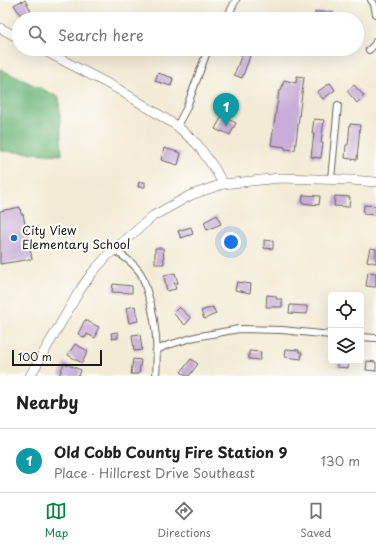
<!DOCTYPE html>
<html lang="en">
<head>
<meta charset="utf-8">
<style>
	:root { --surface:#fff; --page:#f6f6f6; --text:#222; --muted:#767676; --line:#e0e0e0; --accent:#0b8043 }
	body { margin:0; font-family:"Playpen Sans",sans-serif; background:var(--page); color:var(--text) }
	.controls { position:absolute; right:12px; bottom:12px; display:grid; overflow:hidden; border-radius:6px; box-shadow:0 4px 16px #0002 }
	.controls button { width:36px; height:36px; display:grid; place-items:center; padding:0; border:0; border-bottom:1px solid var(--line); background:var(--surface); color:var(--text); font:20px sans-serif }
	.scale { position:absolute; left:12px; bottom:10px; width:90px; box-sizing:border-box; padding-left:4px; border:2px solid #1c1c1c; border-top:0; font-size:11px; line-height:14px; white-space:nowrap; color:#1c1c1c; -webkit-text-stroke:3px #fdfcf7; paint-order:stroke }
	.you { position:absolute; left:231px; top:242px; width:14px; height:14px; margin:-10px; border:3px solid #fff; border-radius:50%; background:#1a73e8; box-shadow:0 0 0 6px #1a73e833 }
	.badge { display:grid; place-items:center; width:26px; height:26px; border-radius:50%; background:var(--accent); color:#fff; font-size:13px; font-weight:700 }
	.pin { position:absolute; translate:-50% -33px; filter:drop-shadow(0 1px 2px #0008) }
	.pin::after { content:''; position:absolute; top:21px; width:14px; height:12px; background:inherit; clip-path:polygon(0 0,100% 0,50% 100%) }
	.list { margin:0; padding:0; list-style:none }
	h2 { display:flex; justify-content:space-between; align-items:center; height:52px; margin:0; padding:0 16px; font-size:17px }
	h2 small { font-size:13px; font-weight:400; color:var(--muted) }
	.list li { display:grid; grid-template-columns:26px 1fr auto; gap:12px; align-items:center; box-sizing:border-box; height:64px; padding:0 16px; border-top:1px solid var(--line) }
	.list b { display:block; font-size:15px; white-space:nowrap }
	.list p { margin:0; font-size:13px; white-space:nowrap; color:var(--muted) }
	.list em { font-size:13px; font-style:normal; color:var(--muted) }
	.icon { flex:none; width:22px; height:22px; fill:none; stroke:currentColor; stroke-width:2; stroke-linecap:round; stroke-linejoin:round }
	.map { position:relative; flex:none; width:376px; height:376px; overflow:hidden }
	.search { position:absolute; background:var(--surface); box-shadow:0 4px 16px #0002; left:12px; right:12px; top:12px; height:44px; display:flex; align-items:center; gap:10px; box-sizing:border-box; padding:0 14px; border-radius:22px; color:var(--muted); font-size:15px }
	.sheet { height:116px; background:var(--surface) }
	nav { display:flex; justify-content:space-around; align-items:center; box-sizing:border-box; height:56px; border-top:1px solid var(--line); background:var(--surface); font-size:11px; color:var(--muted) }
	nav a { display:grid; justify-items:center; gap:2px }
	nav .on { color:var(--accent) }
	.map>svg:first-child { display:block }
	.forest { fill:#6cb57c; stroke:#44684c }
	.building { fill:#c7add8 }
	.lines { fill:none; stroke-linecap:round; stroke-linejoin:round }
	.street-casing { stroke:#67645d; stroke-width:8 }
	.secondary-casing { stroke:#67645d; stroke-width:10 }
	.street { stroke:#fff; stroke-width:6 }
	.secondary { stroke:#fff; stroke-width:9 }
	.poi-dot { fill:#1f6fb2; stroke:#fdfcf7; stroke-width:1.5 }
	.labels { text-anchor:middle; stroke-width:4; stroke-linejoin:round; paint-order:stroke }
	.poi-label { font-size:12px; fill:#1c1c1c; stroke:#fdfcf7; text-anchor:start }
</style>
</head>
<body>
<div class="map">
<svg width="376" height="376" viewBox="0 0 376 376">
	<rect width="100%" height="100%" fill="#fdfcf7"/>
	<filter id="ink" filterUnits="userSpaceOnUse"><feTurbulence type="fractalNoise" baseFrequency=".025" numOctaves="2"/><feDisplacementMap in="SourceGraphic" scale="8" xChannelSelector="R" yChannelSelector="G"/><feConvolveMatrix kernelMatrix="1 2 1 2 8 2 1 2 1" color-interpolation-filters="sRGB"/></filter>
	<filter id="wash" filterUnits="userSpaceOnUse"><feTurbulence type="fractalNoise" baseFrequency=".012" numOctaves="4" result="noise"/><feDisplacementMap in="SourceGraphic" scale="16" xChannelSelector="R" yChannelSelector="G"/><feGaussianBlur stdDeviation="0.9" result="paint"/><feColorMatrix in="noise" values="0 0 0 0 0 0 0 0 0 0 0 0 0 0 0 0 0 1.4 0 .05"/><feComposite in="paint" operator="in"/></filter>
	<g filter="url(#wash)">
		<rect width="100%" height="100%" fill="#f3ebd6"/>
		<!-- forest -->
		<path class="forest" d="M0,69L59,97L62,155L0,151Z"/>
		<g id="blocks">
			<!-- building -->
			<g class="building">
				<path d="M25,0L31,11L22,17L14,5L21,1L22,2Z"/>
				<rect x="315" y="12" width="18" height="7"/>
				<path d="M244,49H251L249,59L242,78L234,75Z"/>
				<path d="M158,73L173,78L171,86L155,81Z"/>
				<path d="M297,76L304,77L295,150L285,149V147L271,145L279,91H281L284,80L296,83Z"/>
				<path d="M330,83L335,90L323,99L317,92Z"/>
				<path d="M354,85L364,96L357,103L347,91Z"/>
				<path d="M222,116L236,123L230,135L222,131L221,132L215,129Z"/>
				<path d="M314,119L324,120L321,143H323L321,158L311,157L314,134H312Z"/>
				<path d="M350,124L360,125L357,160L345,158L346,145H348Z"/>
				<path d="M164,148L181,153L178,165L161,160Z"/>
				<path d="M139,182H145V187H138Z"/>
				<path d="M303,195L320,196L319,205L302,203Z"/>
				<path d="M335,196L350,197L349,207L334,206Z"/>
				<path d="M364,205L376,206V215L363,214Z"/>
				<path d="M20,207L21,214H23L32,259L0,264V211Z"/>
				<path d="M217,215L221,224L207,230L204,222Z"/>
				<path d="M191,227L193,234L181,238L178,231Z"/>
				<path d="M264,240L273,241V249L264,248Z"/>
				<path d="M155,248H163L164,264H155Z"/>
				<path d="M370,248L376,249V263L367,261Z"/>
				<path d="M368,272L376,273V287L366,286Z"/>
				<path d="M175,273L178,283H174L176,289L167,291L164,276Z"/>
				<path d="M237,282L251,284L250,293L235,290Z"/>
				<path d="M113,284L132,286V293L112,292Z"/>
				<path d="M267,295L276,296V299H282V307H266Z"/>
				<path d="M290,305L307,306V314L289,313Z"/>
				<path d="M135,306L138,321L129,323L126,308Z"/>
				<path d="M179,307L191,318L185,325L173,313Z"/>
				<path d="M213,307L216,314L204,319L201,311Z"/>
				<path d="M85,320L99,327L96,333L97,334L95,338L87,334L85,338L78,334Z"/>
				<path d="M118,332V338L112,339L111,333Z"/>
				<path d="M140,334L142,350L134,351L132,335Z"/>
				<path d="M75,344L88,351L82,363L68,355Z"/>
				<path d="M286,349L299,350V352H302L301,359L285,357Z"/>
				<path d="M249,351L261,352L260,360L249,359Z"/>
				<path d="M133,359L141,360L139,374H131Z"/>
				<path d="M191,359L198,364L189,376H187L181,372Z"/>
				<path d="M337,361H349L348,368L337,367Z"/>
				<path d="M367,361L376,362V371L366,370Z"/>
				<path d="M64,363L81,370L79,376H59Z"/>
			</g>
		</g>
	</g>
	<g filter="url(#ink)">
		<use href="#blocks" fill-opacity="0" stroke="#67645d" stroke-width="1"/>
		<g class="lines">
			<defs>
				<g id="street">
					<path d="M371,0L374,4L376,14"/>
					<path d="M226,19L236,0"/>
					<path d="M369,50L375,44L376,41"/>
					<path d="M177,126L186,109L208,49"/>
					<path d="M331,179L338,105"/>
					<path d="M113,250C122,255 133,263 139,271C143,276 144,282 146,288C156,316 158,347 156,376"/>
					<path d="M361,337L376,338"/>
					<path d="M156,351L165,346L195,337L239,329L282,330L331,335"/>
				</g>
				<g id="secondary">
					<path d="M0,28L19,38"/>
					<path d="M41,49L118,89L177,126L197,144L215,169L223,184"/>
					<path d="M30,376L80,290L92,273L107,256L153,216L191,195L223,184L280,178L351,180L376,182"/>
				</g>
			</defs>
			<!-- street casing -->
			<use href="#street" class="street-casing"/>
			<!-- secondary casing -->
			<use href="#secondary" class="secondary-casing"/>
			<!-- street -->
			<use href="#street" class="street"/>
			<!-- secondary -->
			<use href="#secondary" class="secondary"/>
		</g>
	</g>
	<!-- markers -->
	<circle class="poi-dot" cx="14" cy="238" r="4"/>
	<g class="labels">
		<!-- poi labels -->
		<g class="poi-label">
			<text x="22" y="235">City View<tspan x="22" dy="14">Elementary School</tspan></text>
		</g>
	</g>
</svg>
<div class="controls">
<button><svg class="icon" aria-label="locate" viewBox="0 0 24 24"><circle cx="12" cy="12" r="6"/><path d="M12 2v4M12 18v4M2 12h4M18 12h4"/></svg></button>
<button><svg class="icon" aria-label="layers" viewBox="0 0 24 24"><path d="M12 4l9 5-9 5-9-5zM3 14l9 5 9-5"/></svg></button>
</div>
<div class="scale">100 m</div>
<div class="you"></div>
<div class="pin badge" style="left:226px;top:126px;background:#0f9aa8">1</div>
<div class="search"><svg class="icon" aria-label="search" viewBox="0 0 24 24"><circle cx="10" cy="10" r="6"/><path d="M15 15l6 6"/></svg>Search here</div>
</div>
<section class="sheet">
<h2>Nearby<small></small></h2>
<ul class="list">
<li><span class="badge" style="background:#0f9aa8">1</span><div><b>Old Cobb County Fire Station 9</b><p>Place · Hillcrest Drive Southeast</p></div><em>130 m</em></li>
</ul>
</section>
<nav>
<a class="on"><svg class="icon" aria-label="map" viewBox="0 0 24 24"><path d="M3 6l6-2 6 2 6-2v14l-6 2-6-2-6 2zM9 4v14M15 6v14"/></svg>Map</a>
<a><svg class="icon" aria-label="directions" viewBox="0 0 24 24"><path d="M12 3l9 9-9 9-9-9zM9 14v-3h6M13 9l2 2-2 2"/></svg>Directions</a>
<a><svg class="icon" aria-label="saved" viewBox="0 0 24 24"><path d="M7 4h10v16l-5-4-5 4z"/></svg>Saved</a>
</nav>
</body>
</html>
